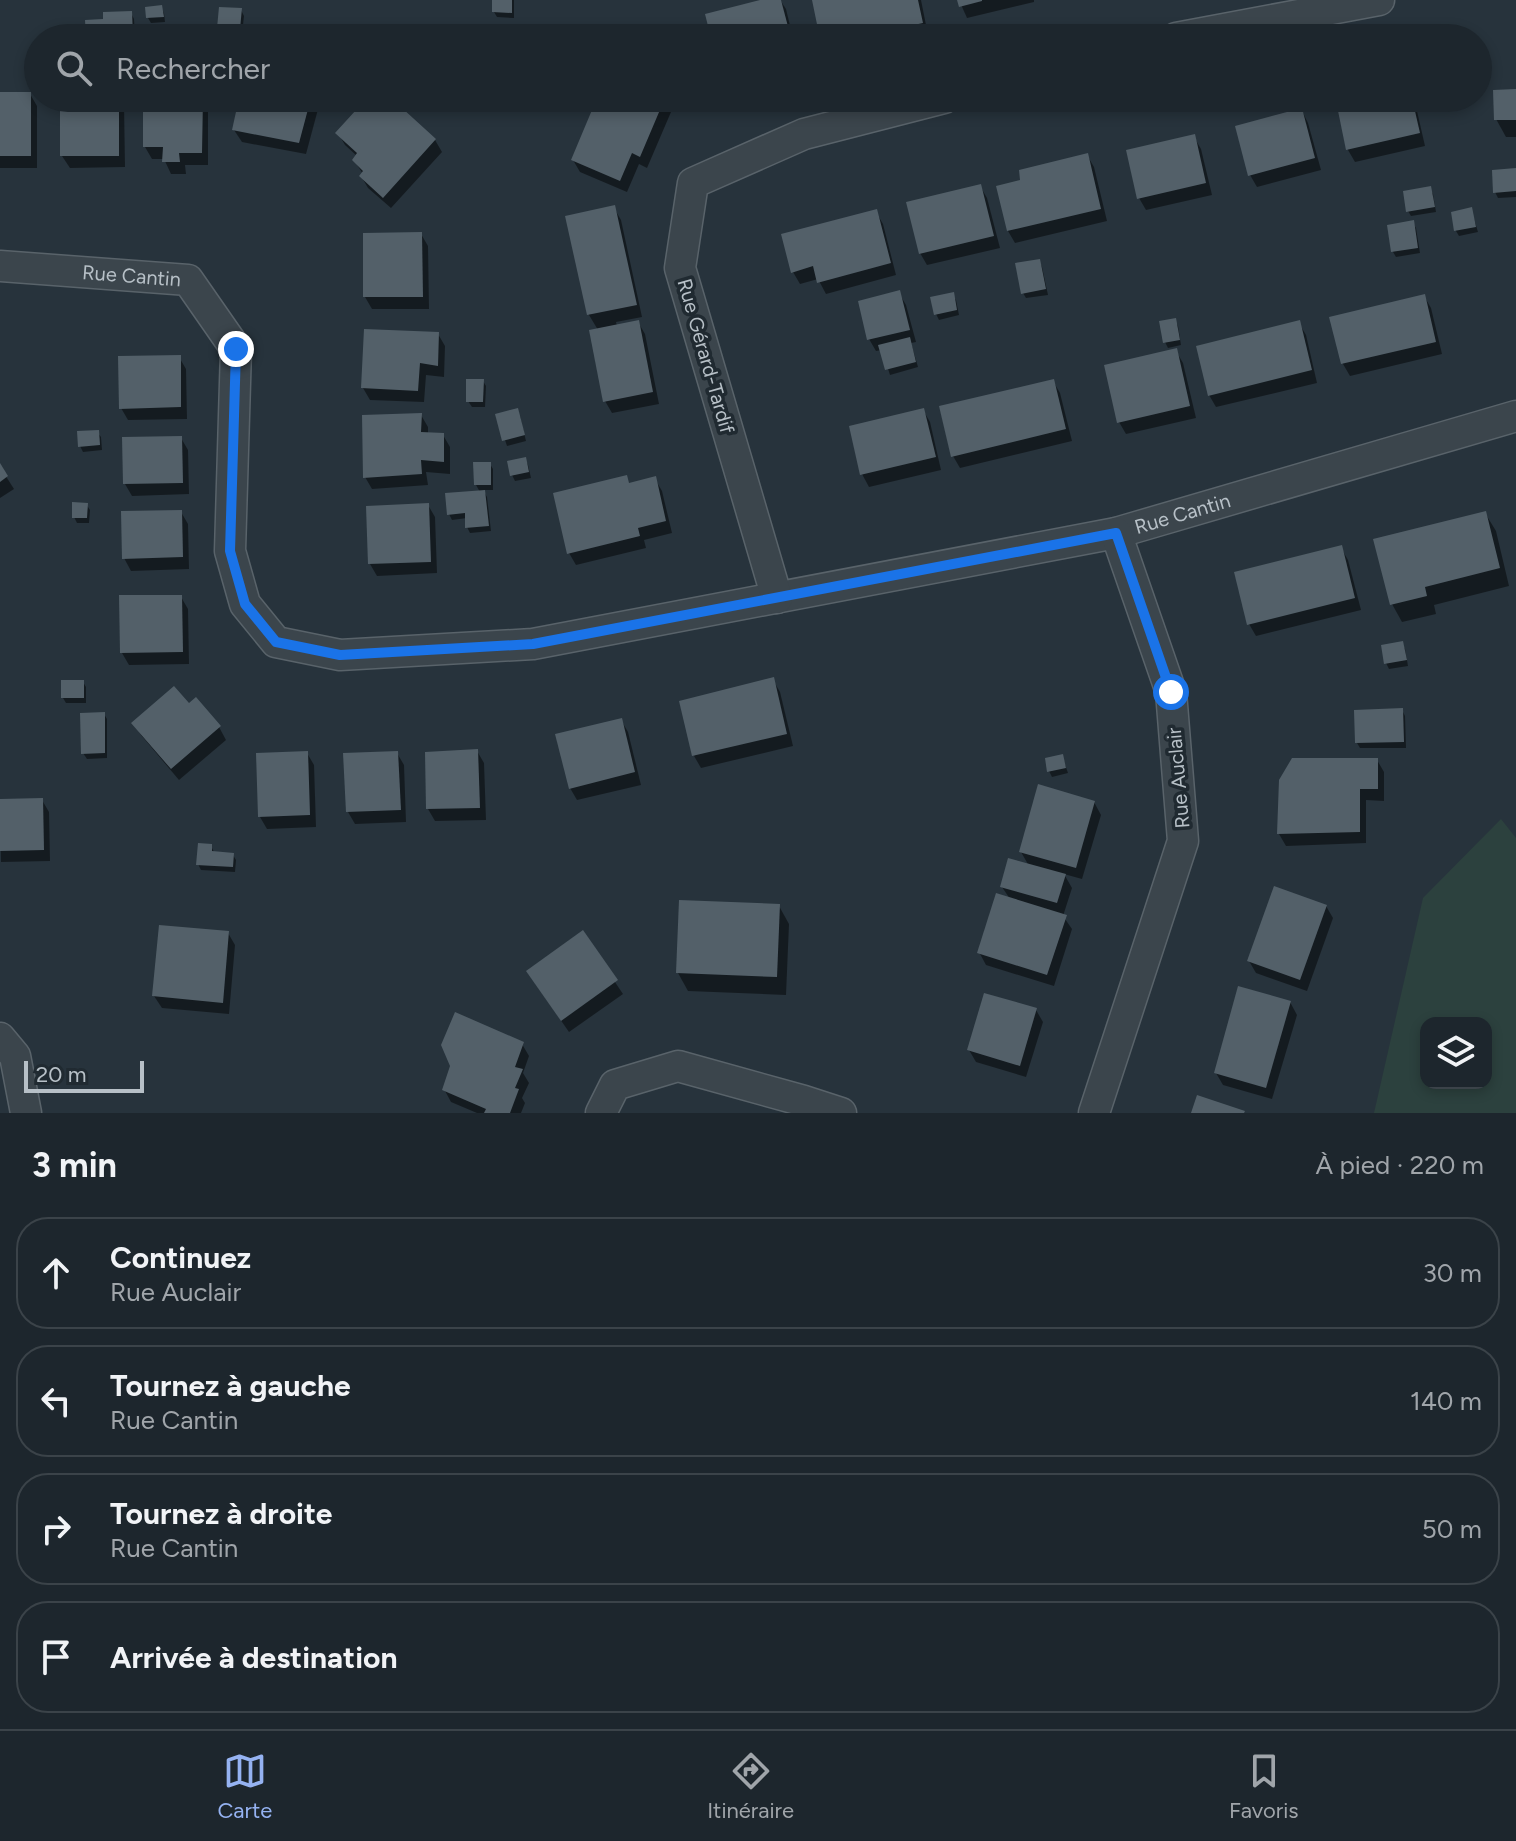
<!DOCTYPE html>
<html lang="fr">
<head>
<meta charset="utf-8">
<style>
	:root { --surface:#1d262d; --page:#252e35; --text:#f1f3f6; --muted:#a0a5aa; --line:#3b4349; --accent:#95b2f1 }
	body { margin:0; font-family:Figtree,sans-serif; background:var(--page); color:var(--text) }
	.controls { position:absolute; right:24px; bottom:24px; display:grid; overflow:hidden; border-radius:16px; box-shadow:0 4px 12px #0003 }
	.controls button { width:72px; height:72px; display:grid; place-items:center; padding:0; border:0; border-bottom:2px solid var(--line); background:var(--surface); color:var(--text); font:40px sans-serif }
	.scale { position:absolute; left:24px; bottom:20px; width:120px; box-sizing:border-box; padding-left:8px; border:4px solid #b7c0c7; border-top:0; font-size:22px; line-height:28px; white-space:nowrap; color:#b7c0c7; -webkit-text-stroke:6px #202a31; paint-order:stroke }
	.stop { position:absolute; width:24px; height:24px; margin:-18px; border:6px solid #1a73e8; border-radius:50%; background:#fff }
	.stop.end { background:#1a73e8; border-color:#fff; box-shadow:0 2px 8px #0008 }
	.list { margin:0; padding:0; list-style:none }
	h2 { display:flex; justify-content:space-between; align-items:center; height:104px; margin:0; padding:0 32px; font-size:34px }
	h2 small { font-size:26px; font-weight:400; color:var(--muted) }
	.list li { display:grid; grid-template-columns:52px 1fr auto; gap:24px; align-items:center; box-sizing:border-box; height:112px; margin:0 16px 16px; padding:0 16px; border:2px solid var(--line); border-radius:32px }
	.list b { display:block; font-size:30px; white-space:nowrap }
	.list p { margin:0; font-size:26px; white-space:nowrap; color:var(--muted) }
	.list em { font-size:26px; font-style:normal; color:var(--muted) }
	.icon { flex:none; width:44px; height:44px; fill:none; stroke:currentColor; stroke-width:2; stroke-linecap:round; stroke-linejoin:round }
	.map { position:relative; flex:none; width:1516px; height:1113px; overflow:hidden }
	.search { position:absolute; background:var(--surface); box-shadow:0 4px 12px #0003; left:24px; right:24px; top:24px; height:88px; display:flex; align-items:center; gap:20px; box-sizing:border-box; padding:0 28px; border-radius:44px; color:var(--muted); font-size:30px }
	.sheet { height:616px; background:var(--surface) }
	nav { display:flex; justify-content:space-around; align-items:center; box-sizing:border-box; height:112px; border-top:2px solid var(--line); background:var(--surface); font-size:22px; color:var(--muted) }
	nav a { display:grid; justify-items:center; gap:4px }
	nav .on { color:var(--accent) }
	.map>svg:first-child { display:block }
	.green { fill:#2c413e; fill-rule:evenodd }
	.shadow { fill:#0007 }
	.building { fill:#536069 }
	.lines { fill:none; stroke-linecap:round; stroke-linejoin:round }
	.street-casing { stroke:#59636a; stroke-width:33 }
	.street { stroke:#3b454c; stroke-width:30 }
	.route { stroke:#1a73e8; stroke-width:10 }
	.labels { text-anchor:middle; stroke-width:7; stroke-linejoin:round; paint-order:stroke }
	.street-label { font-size:20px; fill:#b7c0c7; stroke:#202a31 }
</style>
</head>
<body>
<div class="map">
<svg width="1516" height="1113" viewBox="0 0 1516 1113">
	<rect width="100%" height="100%" fill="#27333c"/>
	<!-- green -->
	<path class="green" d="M1501,819L1516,838V1113H1374L1423,898ZM1426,1023H1486V1083H1426Z"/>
	<!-- shadow -->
	<g class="shadow">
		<path d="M494,0H514V18L497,17L494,12Z"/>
		<path d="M768,0H780L786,9L793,38H713Z"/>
		<path d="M814,0H921L928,35L914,38H824Z"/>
		<path d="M959,0H1034V2L967,18Z"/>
		<path d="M161,7L164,13L165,22L151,23L148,18Z"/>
		<path d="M241,10L244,16L242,34L223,33L219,27Z"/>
		<path d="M131,13L134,19L135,38H88L87,22L106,21Z"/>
		<path d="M1516,91V137H1506L1496,119Z"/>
		<path d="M0,94H30L37,106V168H0Z"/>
		<path d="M62,98H121L124,104L125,167L70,168L62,156Z"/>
		<path d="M145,98H205L208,105V165H185L186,174H171L164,159H152L145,147Z"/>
		<path d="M241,98H321L306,154L242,142L234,130Z"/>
		<path d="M370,98H388L435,140L442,152L391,208L368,188L361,176L363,174L354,160L357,156L345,145L338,133Z"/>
		<path d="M599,98H677L647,168L639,164L627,192L580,172L573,160Z"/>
		<path d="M1357,98H1414L1425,146L1355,162L1348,150L1338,103Z"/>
		<path d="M1302,111L1308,123L1321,170L1257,187L1250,175Z"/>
		<path d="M1194,137L1201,149L1212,195L1146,210L1139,198Z"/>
		<path d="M1087,155L1094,167L1107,221L1015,243L1008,231L998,187L1023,181Z"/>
		<path d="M1516,172V197L1498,198L1495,192Z"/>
		<path d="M980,186L987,198L1000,248L927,265L920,253Z"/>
		<path d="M1430,189L1433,194L1436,212L1411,216L1408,211Z"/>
		<path d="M614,208L621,220L642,317L616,322L617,326L638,322L645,334L659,404L612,413L605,401L598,330L589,315L568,218Z"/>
		<path d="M1471,209L1478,232L1459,236L1456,231L1453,213Z"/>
		<path d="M876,212L883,224L896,275L826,294L818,279L800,284L793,272Z"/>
		<path d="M1413,223L1416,228L1420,253L1396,257L1393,252Z"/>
		<path d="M421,234L428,246L429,309H372L365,297Z"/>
		<path d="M1039,261L1042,267L1048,295L1026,298L1023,293Z"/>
		<path d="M899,293L906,305L916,342L911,343L918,367L890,375L882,350L876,351L869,339Z"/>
		<path d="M953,295L956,300L959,315L939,320L936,314Z"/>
		<path d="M1424,296L1431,308L1442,354L1350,376L1343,364L1332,318Z"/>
		<path d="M1175,320L1178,326L1181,345L1168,348L1165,342Z"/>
		<path d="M1299,323L1306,335L1317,383L1216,407L1209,395Z"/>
		<path d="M438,334L445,346L444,377L426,375L424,402L370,400L363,388Z"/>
		<path d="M1176,351L1183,363L1196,418L1126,434L1119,422Z"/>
		<path d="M179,357L186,369L187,419L128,420L121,408Z"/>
		<path d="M483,381L486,386L485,407H472L468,401Z"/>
		<path d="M1053,381L1060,393L1072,441L960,468L953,456Z"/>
		<path d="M923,410L930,422L941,470L869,487L862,474Z"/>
		<path d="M421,415L428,427V434L443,435L450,447V474L426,472L428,485L372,489L365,477Z"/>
		<path d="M497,416H520L526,441L507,446Z"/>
		<path d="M97,432L101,437L102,450L83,452L80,446Z"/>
		<path d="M181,438L188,450L189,494L132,496L125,484Z"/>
		<path d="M525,459L528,465L531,478L515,481L512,475Z"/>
		<path d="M490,464L493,469V490H483L487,497L491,531L470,533L467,527V518L452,520L449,514L480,492L476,485Z"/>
		<path d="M0,467L14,489L0,498Z"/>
		<path d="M655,479L662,491L672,533L644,540L646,548L576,565L569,553L630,485Z"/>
		<path d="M86,504L90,510L89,523H77L74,517Z"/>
		<path d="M428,505L435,517L437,573L377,576L370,564Z"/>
		<path d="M181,512L188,524L189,569L131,571L124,558Z"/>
		<path d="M1485,513L1496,531L1509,586L1434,605L1436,614L1402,622L1392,604Z"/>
		<path d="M1341,548L1348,560L1361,610L1256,636L1249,624Z"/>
		<path d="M181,597L188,609L189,664L129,665L122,653Z"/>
		<path d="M1402,644L1405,649L1408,666L1389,669L1386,663Z"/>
		<path d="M773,680L780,692L793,746L701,768L694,756Z"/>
		<path d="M83,682L86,687V703H66L63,698Z"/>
		<path d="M189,706L219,727L226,740L179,780L141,735L134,723Z"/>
		<path d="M1402,710L1405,716L1406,748H1360L1357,743Z"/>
		<path d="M104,714L107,719V758L87,759L83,753Z"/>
		<path d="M621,720L628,732L641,785L577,800L570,788Z"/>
		<path d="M477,751L484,763L486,820L435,821L428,809Z"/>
		<path d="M307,753L314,765L316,827L267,829L260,817Z"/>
		<path d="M397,753L404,765L406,822L355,824L348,812Z"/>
		<path d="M1062,756L1068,773L1052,777L1049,771Z"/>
		<path d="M1377,760L1384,772V801L1366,800V843L1286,846L1279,834Z"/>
		<path d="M42,800L49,812L50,861L1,862L0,801Z"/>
		<path d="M1094,802L1101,815L1082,879L1064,874L1072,888L1063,916L1072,929L1054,986L986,965L979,952L1010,899L1002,887L1029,866L1021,852Z"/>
		<path d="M211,846L214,852L233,855L236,860L235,872L201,870L198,864Z"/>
		<path d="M779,906L789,924L786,995L688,991L678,973Z"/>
		<path d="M1326,906L1333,918L1307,991L1256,973L1249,961Z"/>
		<path d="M228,933L235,945L229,1014L162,1008L154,996Z"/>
		<path d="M582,933L623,994L569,1032L535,983Z"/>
		<path d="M1290,1002L1297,1015L1272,1099L1223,1085L1216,1073Z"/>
		<path d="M1036,1010L1043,1022L1026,1077L976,1062L969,1050Z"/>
		<path d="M522,1044L529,1056L523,1073L529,1083L522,1098L525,1103L521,1113H477L451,1102L444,1089Z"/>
	</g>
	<!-- building -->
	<g class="building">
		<path d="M492,0H512V13L492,12Z"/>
		<path d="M760,0H781L791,38H711L705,14Z"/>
		<path d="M812,0H918L923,23L854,38H849L847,28L819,34Z"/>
		<path d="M957,0H982V1L959,7Z"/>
		<path d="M162,5L164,17L146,18L145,7Z"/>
		<path d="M219,7L242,8L240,29L217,28Z"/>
		<path d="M132,11L133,36L86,38L85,20L103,19V12Z"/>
		<path d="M1516,89V120H1494L1493,90Z"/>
		<rect x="0" y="92" width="31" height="64"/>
		<rect x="60" y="98" width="59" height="58"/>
		<path d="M143,98H203L202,153H179L180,162H162L163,147H143Z"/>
		<path d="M239,98H311L299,143L232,130Z"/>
		<path d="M367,98H391L436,139L383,198L359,176L363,171L352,160L357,153L335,133Z"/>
		<path d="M597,98H665L640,157L632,153L620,181L571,160Z"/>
		<path d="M1348,98H1412L1420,133L1346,150L1336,101Z"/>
		<path d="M1302,108L1315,158L1248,176L1235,126Z"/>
		<path d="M1195,134L1206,183L1137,199L1126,150Z"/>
		<path d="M1088,153L1101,209L1007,231L996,186L1020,180L1019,170Z"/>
		<path d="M1516,168V191L1493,193L1492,170Z"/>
		<path d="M981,184L994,236L919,254L906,202Z"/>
		<path d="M1431,186L1435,207L1406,212L1403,191Z"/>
		<path d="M615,205L637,305L587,315L565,216Z"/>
		<path d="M1472,207L1476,227L1454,231L1451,212Z"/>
		<path d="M877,209L891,263L817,283L813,266L791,273L781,234Z"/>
		<path d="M1414,220L1418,248L1391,252L1387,225Z"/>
		<path d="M422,232L423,297H363V233Z"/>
		<path d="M1040,259L1046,289L1021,294L1015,263Z"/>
		<path d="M900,290L910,330L867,340L858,301Z"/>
		<path d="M954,292L957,310L934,315L930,297Z"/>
		<path d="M1425,294L1436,342L1341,364L1329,317Z"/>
		<path d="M1176,318L1180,340L1163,343L1159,321Z"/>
		<path d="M639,320L653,392L603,402L589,330Z"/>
		<path d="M1300,320L1312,370L1208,396L1196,346Z"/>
		<path d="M364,329L439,332L438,366L420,363L418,391L361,388Z"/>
		<path d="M910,337L916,362L885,370L878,345Z"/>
		<path d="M1177,348L1190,406L1117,423L1104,365Z"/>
		<path d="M181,355V407L119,409L118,356Z"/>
		<path d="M466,379H484L483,402H466Z"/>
		<path d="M1054,379L1066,429L951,457L939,406Z"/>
		<path d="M518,408L525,435L502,441L495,414Z"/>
		<path d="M924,408L936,457L860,475L849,426Z"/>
		<path d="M422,413L421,432L444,433V462L421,460L422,474L363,478L362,415Z"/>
		<path d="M99,430L100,445L78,447L77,431Z"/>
		<path d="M182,436L183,483L123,484L122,437Z"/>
		<path d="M526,457L529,472L510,476L507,461Z"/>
		<path d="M473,462H491V485H474Z"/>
		<path d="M0,463L8,476L0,482Z"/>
		<path d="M627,475L629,483L656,476L666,521L638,528L640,536L567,554L553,493Z"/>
		<path d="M485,490L489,526L465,528V513L447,515L445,493Z"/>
		<path d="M72,502L88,503L87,518H72Z"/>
		<path d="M429,503L431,562L368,564L366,506Z"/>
		<path d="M182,510L183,557L122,559L121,511Z"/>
		<path d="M1486,511L1500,568L1425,587L1427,596L1390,605L1373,539Z"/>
		<path d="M1342,545L1355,598L1247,625L1234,572Z"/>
		<path d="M119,595H182L183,652L120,653Z"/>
		<path d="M1403,641L1407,660L1384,664L1381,645Z"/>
		<path d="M774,677L787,734L692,756L679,701Z"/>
		<rect x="61" y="680" width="23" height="18"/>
		<path d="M174,686L189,703L196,697L221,726L171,769L131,723Z"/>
		<path d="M1403,708L1404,742L1355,743L1354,710Z"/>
		<path d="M105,712V753L81,754L80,713Z"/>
		<path d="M622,718L635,772L569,789L555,734Z"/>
		<path d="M478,749L480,808L426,809L425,752Z"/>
		<path d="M308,751L310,815L258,817L256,753Z"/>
		<path d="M398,751L401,810L346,812L343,753Z"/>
		<path d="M1063,754L1066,768L1047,772L1045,758Z"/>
		<path d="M1292,758H1378V789H1360V832L1277,834L1279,780Z"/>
		<path d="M1038,784L1095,801L1076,868L1019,852Z"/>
		<path d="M43,798L44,850L0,851V799Z"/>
		<path d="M198,843L212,844V851L234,853L233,867L196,865Z"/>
		<path d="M1008,858L1066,874L1057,903L1000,887Z"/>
		<path d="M1274,886L1327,905L1300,980L1247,961Z"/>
		<path d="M996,893L1067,915L1047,975L977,953Z"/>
		<path d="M679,900L780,904L777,977L676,973Z"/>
		<path d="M159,925L229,931L223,1003L152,996Z"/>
		<path d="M583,930L618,980L561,1021L526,971Z"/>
		<path d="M1238,986L1291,1001L1266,1088L1214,1073Z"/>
		<path d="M984,993L1037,1008L1020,1066L967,1050Z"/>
		<path d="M455,1012L524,1042L515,1067L523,1069L515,1088L519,1089L510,1113H484L486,1109L442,1090L450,1066L441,1045Z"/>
		<path d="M1197,1095L1245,1111L1244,1113H1191Z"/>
	</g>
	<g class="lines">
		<defs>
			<g id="street">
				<path d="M1176,38L1379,0"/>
				<path id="s1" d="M0,266L188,280L236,349L230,551L245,604L276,642L340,655L533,644L1116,533L1516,416"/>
				<path d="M777,598L680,268L693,183L804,134L944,98"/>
				<path d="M0,1038L15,1056L26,1113"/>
				<path d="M601,1113L615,1085L678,1066L804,1101L841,1113"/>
				<path d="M1094,1113L1183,841L1171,692L1116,533"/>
			</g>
		</defs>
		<!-- street casing -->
		<use href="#street" class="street-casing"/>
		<!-- street -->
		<use href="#street" class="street"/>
	</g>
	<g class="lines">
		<!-- route -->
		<path class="route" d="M236,349L230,551L245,604L276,642L340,655L533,644L1116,533L1171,692"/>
	</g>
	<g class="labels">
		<!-- street labels -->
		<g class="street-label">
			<text dy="7" stroke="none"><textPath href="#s1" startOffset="132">Rue Cantin</textPath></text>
			<text transform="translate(706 356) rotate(74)" y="7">Rue Gérard-Tardif</text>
			<text dy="7" stroke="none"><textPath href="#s1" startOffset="1500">Rue Cantin</textPath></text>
			<text transform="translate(1178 778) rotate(-95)" y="7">Rue Auclair</text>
		</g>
	</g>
</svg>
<div class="controls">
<button><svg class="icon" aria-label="layers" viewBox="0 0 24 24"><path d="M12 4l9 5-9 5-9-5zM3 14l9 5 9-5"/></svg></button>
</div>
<div class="scale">20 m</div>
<div class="stop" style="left:1171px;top:692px"></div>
<div class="stop end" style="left:236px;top:349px"></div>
<div class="search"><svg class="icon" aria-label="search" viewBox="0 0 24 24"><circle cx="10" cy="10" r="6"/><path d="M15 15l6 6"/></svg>Rechercher</div>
</div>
<section class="sheet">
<h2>3 min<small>À pied · 220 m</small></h2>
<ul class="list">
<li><svg class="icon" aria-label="ahead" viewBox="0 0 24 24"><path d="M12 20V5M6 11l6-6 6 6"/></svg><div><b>Continuez</b><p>Rue Auclair</p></div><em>30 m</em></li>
<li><svg class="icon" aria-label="left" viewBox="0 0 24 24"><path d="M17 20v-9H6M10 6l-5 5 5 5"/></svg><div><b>Tournez à gauche</b><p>Rue Cantin</p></div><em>140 m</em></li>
<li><svg class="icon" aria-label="right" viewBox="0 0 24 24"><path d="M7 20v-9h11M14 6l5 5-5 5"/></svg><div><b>Tournez à droite</b><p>Rue Cantin</p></div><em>50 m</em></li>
<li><svg class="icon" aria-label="arrive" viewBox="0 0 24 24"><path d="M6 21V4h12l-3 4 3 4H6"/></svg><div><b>Arrivée à destination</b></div></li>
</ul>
</section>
<nav>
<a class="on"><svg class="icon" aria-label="map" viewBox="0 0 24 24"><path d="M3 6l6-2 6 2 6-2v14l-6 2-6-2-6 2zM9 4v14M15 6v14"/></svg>Carte</a>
<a><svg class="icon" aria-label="directions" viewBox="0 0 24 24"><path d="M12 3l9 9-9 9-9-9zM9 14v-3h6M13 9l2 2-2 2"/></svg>Itinéraire</a>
<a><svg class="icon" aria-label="saved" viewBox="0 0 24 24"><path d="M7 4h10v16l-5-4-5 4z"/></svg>Favoris</a>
</nav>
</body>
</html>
